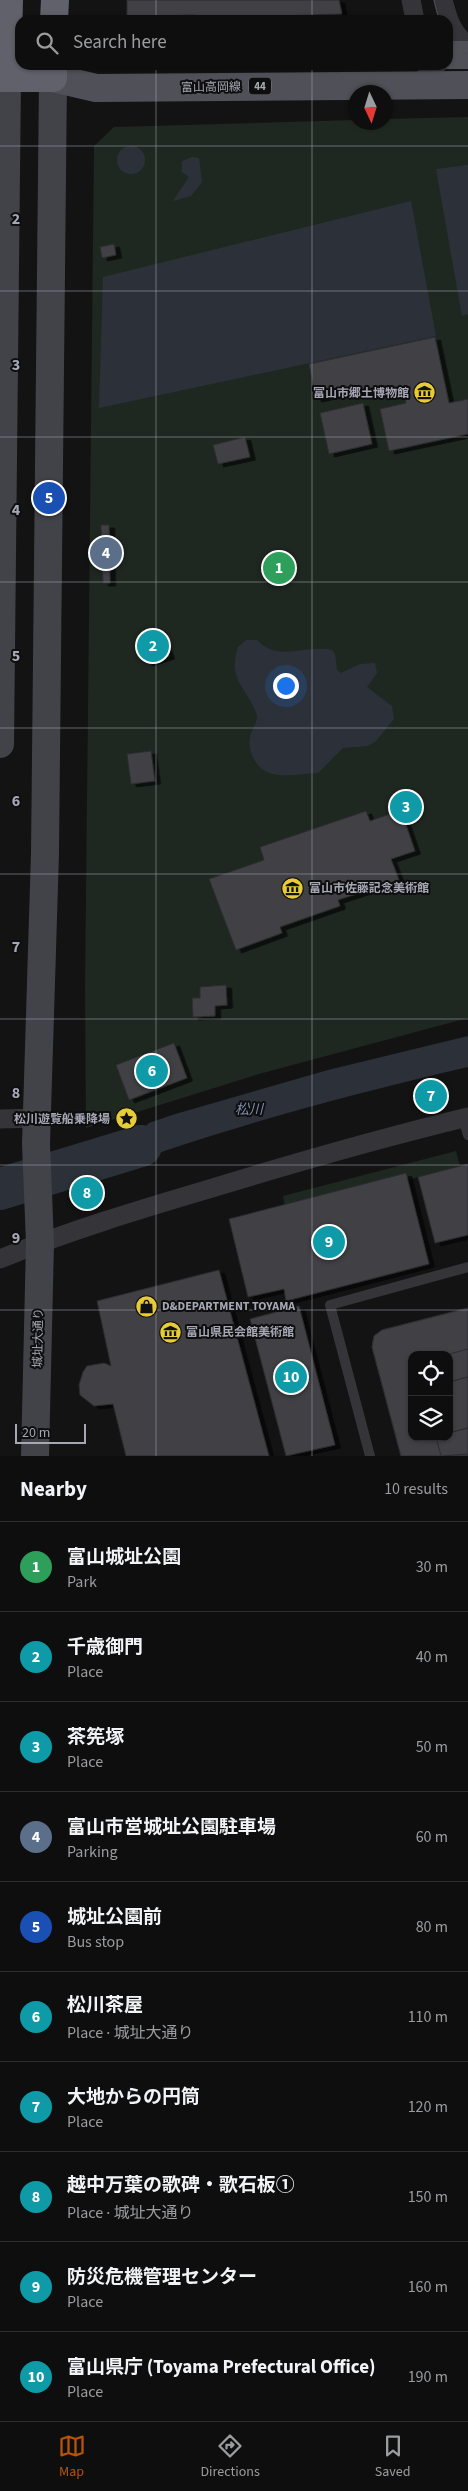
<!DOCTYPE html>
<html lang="en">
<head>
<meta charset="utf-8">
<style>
	:root { --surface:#0e0e0f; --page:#1c1c1d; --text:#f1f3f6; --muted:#9b9c9e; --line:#2e2e2f; --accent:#b45309 }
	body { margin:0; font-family:"Source Sans 3","Noto Sans JP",sans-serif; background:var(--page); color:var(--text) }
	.controls { position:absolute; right:15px; bottom:15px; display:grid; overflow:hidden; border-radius:10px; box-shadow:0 1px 4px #0004 }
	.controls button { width:45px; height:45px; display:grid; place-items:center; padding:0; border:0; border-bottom:1px solid var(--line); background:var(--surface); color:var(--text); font:25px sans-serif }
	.compass { position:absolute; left:348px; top:85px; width:45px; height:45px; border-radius:50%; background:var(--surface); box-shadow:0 1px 4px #0004; rotate:176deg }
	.scale { position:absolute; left:15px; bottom:12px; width:71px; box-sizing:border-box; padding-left:5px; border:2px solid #a5a7b4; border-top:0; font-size:14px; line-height:18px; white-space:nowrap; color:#a5a7b4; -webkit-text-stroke:4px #0e0e0f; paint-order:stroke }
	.you { position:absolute; left:285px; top:685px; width:18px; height:18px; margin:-12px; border:4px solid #fff; border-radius:50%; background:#1a73e8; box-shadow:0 0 0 8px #1a73e833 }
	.badge { display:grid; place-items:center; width:32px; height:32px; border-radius:50%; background:var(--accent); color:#fff; font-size:16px; font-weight:700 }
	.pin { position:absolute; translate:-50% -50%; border:2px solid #fff; box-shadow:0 1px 5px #0006 }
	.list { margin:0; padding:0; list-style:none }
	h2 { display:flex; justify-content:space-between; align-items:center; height:65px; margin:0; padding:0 20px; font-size:21px }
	h2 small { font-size:16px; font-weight:400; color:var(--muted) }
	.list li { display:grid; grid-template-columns:32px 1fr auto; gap:15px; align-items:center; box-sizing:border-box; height:90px; padding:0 20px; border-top:1px solid var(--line) }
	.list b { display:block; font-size:19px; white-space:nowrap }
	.list p { margin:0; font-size:16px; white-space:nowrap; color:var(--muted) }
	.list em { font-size:16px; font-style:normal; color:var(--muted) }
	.icon { flex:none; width:28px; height:28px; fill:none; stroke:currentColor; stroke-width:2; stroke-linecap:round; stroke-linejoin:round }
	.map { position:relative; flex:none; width:468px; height:1456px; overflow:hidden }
	.search { position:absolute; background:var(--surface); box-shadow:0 1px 4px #0004; left:15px; right:15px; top:15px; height:55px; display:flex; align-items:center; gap:12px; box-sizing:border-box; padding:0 18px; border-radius:15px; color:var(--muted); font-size:19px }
	.sheet { height:965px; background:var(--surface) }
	nav { display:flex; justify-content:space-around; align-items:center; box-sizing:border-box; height:70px; border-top:1px solid var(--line); background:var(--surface); font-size:14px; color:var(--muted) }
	nav a { display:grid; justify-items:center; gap:2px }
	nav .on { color:var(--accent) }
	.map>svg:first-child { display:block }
	.green { fill:#1f2721 }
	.water { fill:#2c3139 }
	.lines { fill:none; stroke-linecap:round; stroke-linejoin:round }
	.river { stroke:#2c3139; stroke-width:42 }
	.building { fill:#3f4044; stroke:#2d2d30; fill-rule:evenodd; filter:url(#shadow) }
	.lane { stroke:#343439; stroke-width:10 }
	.street { stroke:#343439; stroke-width:19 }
	.secondary { stroke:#424249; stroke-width:28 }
	.primary { stroke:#505058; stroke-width:28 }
	.highway { stroke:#60616a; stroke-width:28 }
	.tram { stroke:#4d4d54; stroke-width:1 }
	.grid { fill:none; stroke:#a5a7b4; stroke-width:1; stroke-opacity:0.55 }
	.labels { text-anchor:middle; stroke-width:4; stroke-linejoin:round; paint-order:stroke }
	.shield { fill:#0e0e0f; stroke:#787982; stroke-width:1 }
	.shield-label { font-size:11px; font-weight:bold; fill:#a5a7b4 }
	.street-label { font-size:12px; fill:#a5a7b4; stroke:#0e0e0f }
	.poi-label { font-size:12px; font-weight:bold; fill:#a5a7b4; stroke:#0e0e0f; text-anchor:start }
	.water-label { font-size:14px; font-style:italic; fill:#7d8ead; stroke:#0e0e0f }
	.grid-label { font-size:16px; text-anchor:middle; font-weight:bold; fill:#a5a7b4; stroke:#0e0e0f; stroke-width:4; stroke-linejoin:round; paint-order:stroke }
</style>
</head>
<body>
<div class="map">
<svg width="468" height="1456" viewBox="0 0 468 1456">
	<defs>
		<filter id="shadow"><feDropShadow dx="5.5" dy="3" stdDeviation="0" flood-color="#0009"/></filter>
	</defs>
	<rect width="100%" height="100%" fill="#131314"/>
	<!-- green -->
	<g class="green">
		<path d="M468,117V1018L259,1074L86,1128L85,989L94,146L114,127L355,120L356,122H386V119Z"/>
		<path d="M456,1151L460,1166L286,1212L283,1196Z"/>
	</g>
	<!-- water -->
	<g class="water">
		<circle cx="131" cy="160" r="14"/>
		<path d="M192,157L199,158L202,182L191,196L173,201L189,177L182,172V161Z"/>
		<path d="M468,165V314L462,316L436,169Z"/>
		<path d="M411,201L436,336L99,408L103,277Z"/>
		<path d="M246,640H257C278,663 306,644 332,650L335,654L337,670L341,673L360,664L375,663L377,673L367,687L392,706L394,719L376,741L368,746L343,748L318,773C295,774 264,783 253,757C250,752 249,744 250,738C251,727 261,722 255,710C243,683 228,679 238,647Z"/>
		<path d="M468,1036V1067C339,1097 210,1132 86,1179L87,1151L133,1135L128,1127L130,1123L144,1128L149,1123L172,1115L328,1070Z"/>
	</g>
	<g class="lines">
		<!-- river -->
		<path class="river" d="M0,1189L141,1146"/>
	</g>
	<!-- building -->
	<g class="building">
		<path d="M127,0H339L342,14L249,17L250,20H195V15L127,17Z"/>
		<path d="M114,244L116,255L102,258L100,247Z"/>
		<path d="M435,337L449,403L468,399V434L389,451L380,409L406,403L404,391L381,395L379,386L316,399L309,364Z"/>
		<path d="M363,403L372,444L329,454L320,413Z"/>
		<path d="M245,437L250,457L218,464L213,445Z"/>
		<path d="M101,525H109L110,583H103Z"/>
		<path d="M160,629L169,656L147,663L138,637Z"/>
		<path d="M151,751L155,781L131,784L127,754Z"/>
		<path d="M401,810L415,851L391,859L399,880L338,900L340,906L280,927L282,933L236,950L209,879L264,860L260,847L366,811L370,821Z"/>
		<path d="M226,985L227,1005L215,1006V1016L193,1017L192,998H200V987Z"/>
		<path d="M174,1043L187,1078L129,1100L116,1065Z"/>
		<path d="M468,1164V1235L435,1243L418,1177Z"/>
		<path d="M406,1173L429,1264L286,1301L284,1289L248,1297L229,1219Z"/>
		<path d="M219,1270L269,1456H126L113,1404L94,1406L80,1395L79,1385L83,1372L87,1366L104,1363L111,1366L97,1301Z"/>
		<path d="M299,1306L335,1445L286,1456L250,1319Z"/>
		<path d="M468,1308V1349L446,1355H412V1437H436L441,1456H401L372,1347L374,1336L382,1330Z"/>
		<path d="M468,1308V1456H401L372,1347L374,1336L382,1330ZM412,1355H449V1437H412Z"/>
		<path d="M468,1349V1377L449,1382V1355H446Z"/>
		<path d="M468,1377V1428L449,1433V1382Z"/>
		<path d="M468,1428V1454L441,1456L436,1437H449V1433Z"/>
	</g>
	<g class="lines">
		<!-- lane -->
		<g class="lane">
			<path d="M463,1118L468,1135"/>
			<path d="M370,1456L330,1305L468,1267"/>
		</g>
		<!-- street -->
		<g class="street">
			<path d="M411,0L415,20"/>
			<path d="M443,0C448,19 452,34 468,45"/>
			<path d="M416,84L431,73L437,65"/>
			<path d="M0,1119L37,1118"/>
			<path d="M0,1259C68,1231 138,1210 209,1189C294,1163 381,1138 468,1117"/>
		</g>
		<!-- secondary -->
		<g class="secondary">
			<path d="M0,744L7,78"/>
			<path d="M35,1456L40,1243L36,1144L45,853L53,78"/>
		</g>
		<!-- primary -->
		<g class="primary">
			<path d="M448,55H468"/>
			<path d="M53,78L96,88L468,85"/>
		</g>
		<!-- highway -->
		<g class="highway">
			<path d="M54,20L55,0"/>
			<path d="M0,78H53V65"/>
			<path d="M7,78L9,0"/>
		</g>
		<!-- tram -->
		<g class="tram">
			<path d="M434,0L439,20"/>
			<path d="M448,37L468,56"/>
		</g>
	</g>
	<!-- grid -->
	<path class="grid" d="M156,0V20M312,0V20M156,65V1456M312,65V1456M0,146H468M0,291H468M0,437H468M0,582H468M0,728H468M0,874H468M0,1019H468M0,1165H468M0,1310H468"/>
	<!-- icons -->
	<defs>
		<symbol id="museum-disc" viewBox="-11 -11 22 22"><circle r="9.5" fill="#e7cb37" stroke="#0e0e0f"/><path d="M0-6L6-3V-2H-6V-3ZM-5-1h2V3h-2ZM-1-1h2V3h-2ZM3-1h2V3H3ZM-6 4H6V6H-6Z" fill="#111"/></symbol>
		<symbol id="sight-disc" viewBox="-11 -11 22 22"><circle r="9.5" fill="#e7cb37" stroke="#0e0e0f"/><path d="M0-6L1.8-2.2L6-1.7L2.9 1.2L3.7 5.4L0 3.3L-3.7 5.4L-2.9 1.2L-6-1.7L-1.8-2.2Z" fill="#111"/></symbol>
		<symbol id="shop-disc" viewBox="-11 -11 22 22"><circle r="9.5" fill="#e7cb37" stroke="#0e0e0f"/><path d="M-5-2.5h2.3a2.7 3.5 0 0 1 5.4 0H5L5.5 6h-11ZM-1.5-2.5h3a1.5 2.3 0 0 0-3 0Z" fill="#111"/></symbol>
	</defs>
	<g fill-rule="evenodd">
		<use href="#museum-disc" x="412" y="380" width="25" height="25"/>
		<use href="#museum-disc" x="280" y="876" width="25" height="25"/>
		<use href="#sight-disc" x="114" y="1106" width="25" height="25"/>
		<use href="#shop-disc" x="134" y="1294" width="25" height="25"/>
		<use href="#museum-disc" x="158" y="1320" width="25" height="25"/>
	</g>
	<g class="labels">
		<!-- shield labels -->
		<rect class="shield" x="249" y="77.5" width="22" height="17" rx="4"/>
		<g class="shield-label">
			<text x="260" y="90">44</text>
		</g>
		<!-- street labels -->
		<g class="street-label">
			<text transform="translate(211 87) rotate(-1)" y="4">富山高岡線</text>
			<text transform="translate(38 1338) rotate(-89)" y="4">城址大通り</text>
		</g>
		<!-- poi labels -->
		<g class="poi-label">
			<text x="409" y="397" text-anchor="end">富山市郷土博物館</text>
			<text x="309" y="892">富山市佐藤記念美術館</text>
			<text x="110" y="1123" text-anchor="end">松川遊覧船乗降場</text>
			<text x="162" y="1310">D&amp;DEPARTMENT TOYAMA</text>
			<text x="186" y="1336">富山県民会館美術館</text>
		</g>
		<!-- water labels -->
		<g class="water-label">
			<text x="249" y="1114">松川</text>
		</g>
	</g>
	<g class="grid-label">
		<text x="16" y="224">2</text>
		<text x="16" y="370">3</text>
		<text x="16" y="515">4</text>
		<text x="16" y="661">5</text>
		<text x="16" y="806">6</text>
		<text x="16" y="952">7</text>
		<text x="16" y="1098">8</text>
		<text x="16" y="1243">9</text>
	</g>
</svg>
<div class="controls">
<button><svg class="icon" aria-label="locate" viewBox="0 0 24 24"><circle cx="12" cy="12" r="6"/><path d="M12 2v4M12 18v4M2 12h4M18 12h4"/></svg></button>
<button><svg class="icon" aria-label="layers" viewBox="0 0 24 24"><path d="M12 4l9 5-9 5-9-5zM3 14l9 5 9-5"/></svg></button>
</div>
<svg class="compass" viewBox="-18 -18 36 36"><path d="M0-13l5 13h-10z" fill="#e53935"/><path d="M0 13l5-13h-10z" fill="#9b9c9e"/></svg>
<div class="scale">20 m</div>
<div class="you"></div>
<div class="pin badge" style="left:279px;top:568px;background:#2e9e5b">1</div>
<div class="pin badge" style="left:153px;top:646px;background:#0f9aa8">2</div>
<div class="pin badge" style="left:406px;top:807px;background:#0f9aa8">3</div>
<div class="pin badge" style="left:106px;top:553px;background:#5c6f8a">4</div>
<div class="pin badge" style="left:49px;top:498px;background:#1a4fb4">5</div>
<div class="pin badge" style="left:152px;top:1071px;background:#0f9aa8">6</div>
<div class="pin badge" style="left:431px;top:1096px;background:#0f9aa8">7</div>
<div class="pin badge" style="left:87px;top:1193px;background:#0f9aa8">8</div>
<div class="pin badge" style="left:329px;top:1242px;background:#0f9aa8">9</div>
<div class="pin badge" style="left:291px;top:1377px;background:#0f9aa8">10</div>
<div class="search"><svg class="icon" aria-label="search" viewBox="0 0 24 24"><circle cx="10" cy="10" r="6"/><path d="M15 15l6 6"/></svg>Search here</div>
</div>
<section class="sheet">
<h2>Nearby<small>10 results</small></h2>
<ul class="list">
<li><span class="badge" style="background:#2e9e5b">1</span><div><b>富山城址公園</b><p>Park</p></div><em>30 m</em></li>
<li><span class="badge" style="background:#0f9aa8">2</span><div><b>千歳御門</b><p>Place</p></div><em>40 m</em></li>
<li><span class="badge" style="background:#0f9aa8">3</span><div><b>茶筅塚</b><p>Place</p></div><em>50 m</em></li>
<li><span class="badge" style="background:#5c6f8a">4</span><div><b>富山市営城址公園駐車場</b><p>Parking</p></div><em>60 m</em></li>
<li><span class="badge" style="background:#1a4fb4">5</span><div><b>城址公園前</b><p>Bus stop</p></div><em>80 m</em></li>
<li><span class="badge" style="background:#0f9aa8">6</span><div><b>松川茶屋</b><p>Place · 城址大通り</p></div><em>110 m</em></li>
<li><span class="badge" style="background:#0f9aa8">7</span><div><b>大地からの円筒</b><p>Place</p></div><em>120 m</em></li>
<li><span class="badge" style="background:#0f9aa8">8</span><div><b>越中万葉の歌碑・歌石板①</b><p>Place · 城址大通り</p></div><em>150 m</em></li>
<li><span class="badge" style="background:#0f9aa8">9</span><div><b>防災危機管理センター</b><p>Place</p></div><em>160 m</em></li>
<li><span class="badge" style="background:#0f9aa8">10</span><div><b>富山県庁 (Toyama Prefectural Office)</b><p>Place</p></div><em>190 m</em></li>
</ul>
</section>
<nav>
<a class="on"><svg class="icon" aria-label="map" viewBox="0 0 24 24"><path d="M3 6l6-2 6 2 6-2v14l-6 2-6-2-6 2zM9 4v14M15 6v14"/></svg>Map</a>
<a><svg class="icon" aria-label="directions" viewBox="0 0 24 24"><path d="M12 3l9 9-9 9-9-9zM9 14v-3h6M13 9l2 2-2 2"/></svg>Directions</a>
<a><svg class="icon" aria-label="saved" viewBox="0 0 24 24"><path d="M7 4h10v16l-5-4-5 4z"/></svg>Saved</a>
</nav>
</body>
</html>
